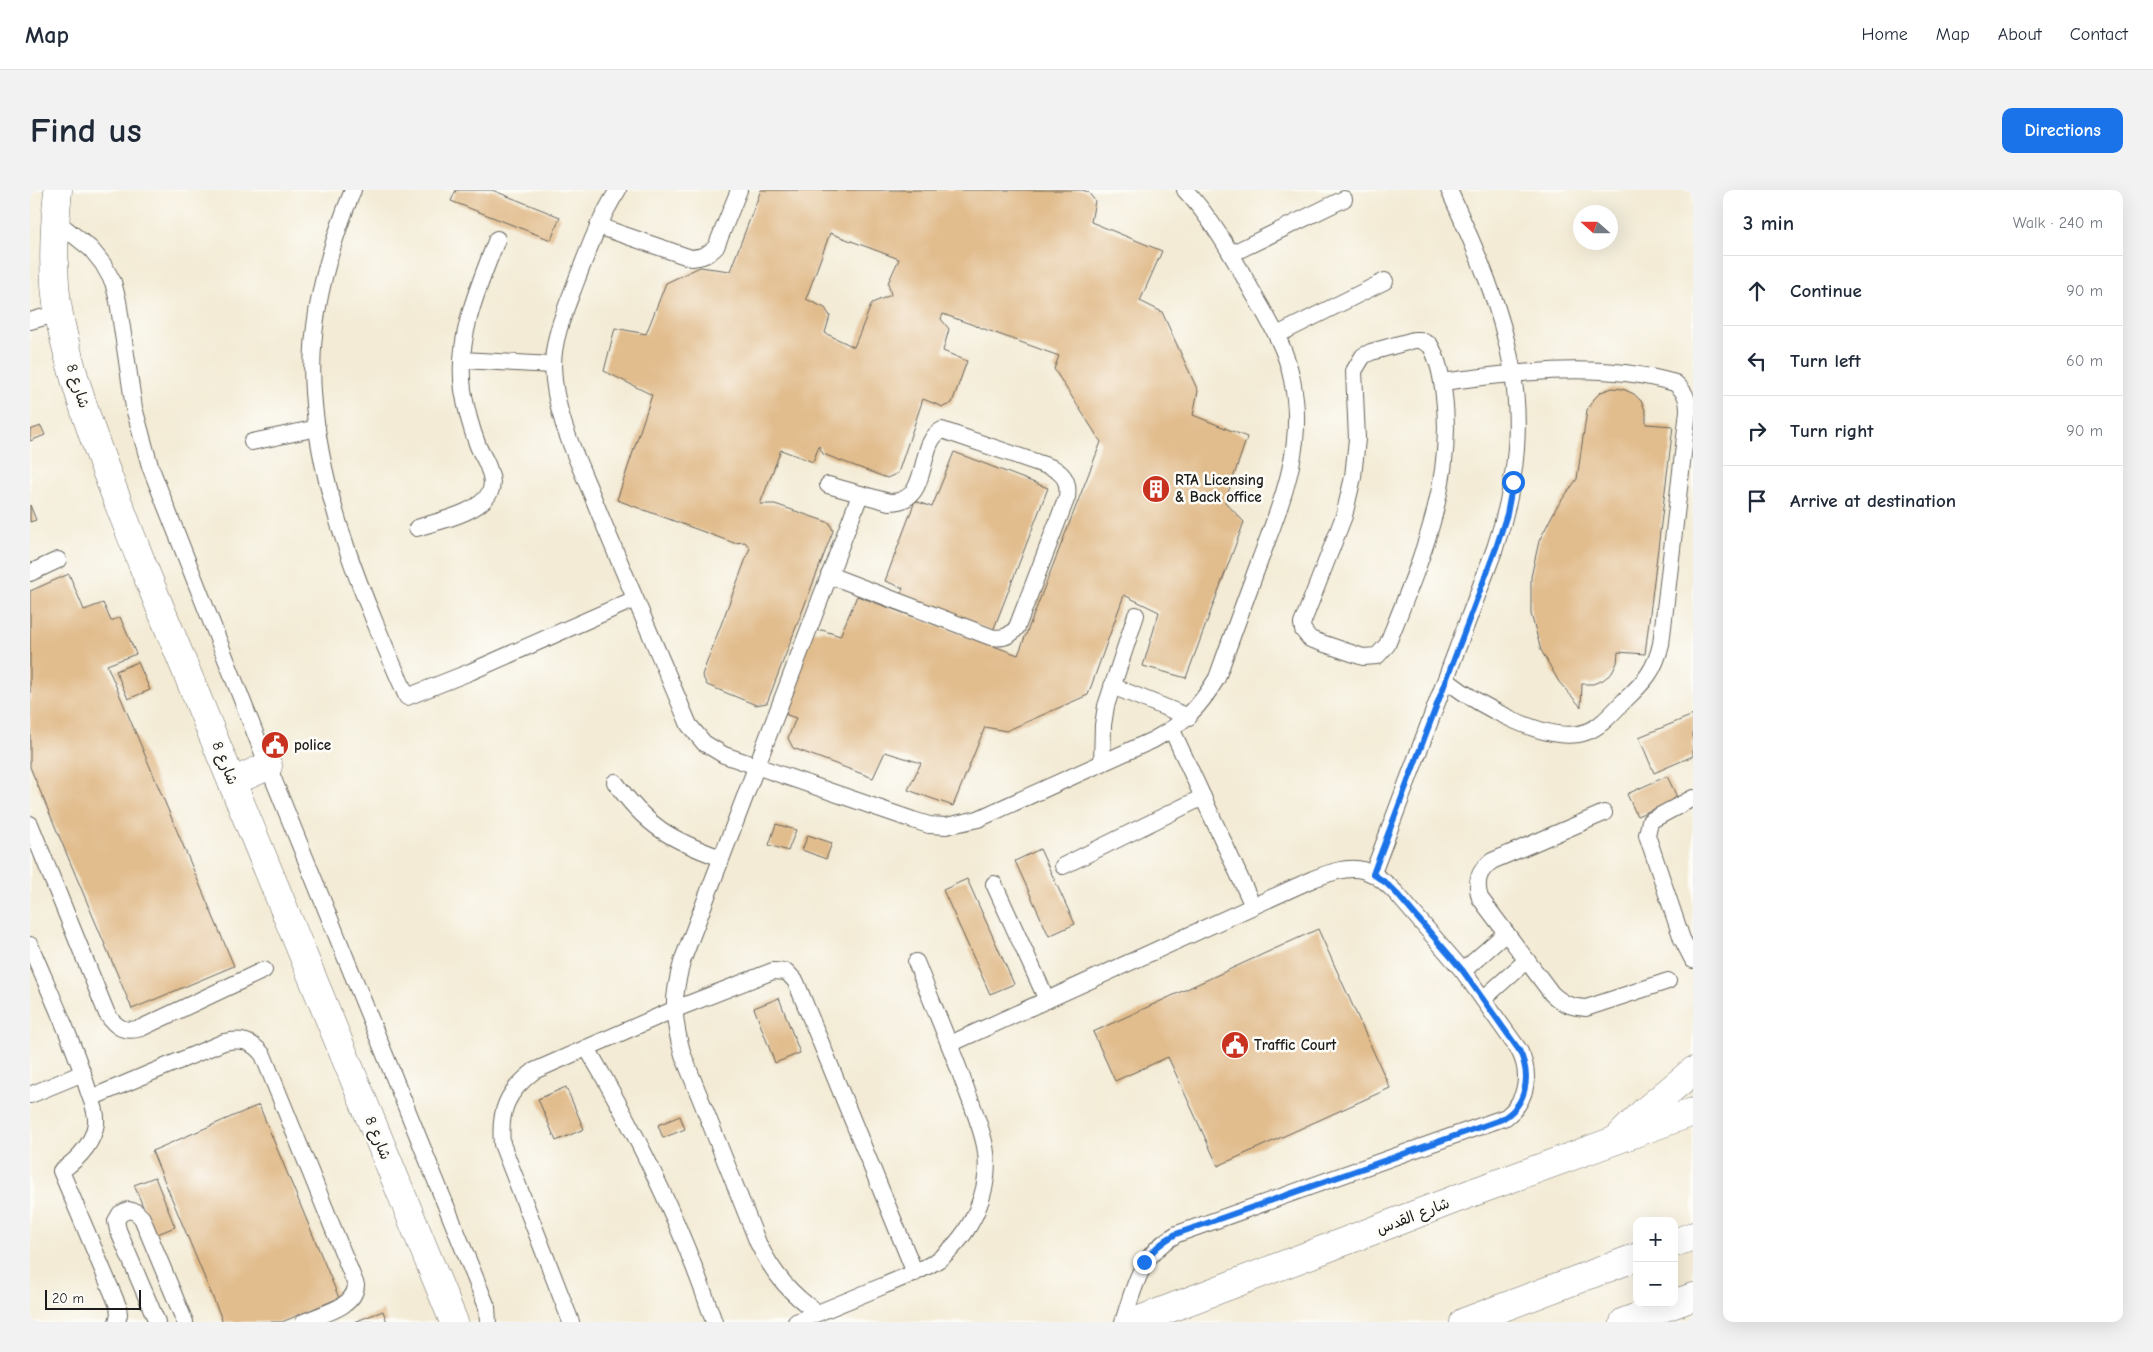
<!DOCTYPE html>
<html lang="en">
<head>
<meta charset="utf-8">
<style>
	:root { --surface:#fff; --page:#f2f2f3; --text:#1f2937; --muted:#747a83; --line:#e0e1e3; --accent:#1a73e8 }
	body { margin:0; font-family:"Comic Neue","Playpen Sans Arabic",sans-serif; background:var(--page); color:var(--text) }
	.controls { position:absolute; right:15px; bottom:15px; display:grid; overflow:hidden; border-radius:10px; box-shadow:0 5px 20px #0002 }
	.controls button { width:45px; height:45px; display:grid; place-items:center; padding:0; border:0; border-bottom:1px solid var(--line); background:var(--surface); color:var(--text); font:25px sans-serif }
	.compass { position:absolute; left:1543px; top:15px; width:45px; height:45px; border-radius:50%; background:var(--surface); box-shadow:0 5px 20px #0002; rotate:291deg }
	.scale { position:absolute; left:15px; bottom:12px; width:96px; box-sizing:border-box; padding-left:5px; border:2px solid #1c1c1c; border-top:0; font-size:14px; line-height:18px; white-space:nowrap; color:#1c1c1c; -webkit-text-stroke:4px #fdfcf7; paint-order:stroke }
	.stop { position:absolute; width:15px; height:15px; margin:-11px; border:4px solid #1a73e8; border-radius:50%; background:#fff }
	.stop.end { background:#1a73e8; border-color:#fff; box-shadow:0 1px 5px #0008 }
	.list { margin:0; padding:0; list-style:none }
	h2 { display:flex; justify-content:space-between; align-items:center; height:65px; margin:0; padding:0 20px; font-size:21px }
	h2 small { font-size:16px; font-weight:400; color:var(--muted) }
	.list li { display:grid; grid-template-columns:32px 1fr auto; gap:15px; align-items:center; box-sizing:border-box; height:70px; padding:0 20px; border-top:1px solid var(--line) }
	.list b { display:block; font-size:19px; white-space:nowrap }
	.list em { font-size:16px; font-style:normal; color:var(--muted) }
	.icon { flex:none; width:28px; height:28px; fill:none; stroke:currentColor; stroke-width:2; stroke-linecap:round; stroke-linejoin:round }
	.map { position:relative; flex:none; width:1663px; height:1132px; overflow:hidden; border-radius:10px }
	header { display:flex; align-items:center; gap:30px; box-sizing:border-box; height:70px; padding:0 25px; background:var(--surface); border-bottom:1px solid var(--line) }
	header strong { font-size:24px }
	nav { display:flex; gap:28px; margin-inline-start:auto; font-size:18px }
	.intro { display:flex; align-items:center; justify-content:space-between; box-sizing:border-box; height:120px; padding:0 30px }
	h1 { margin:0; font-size:35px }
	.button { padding:12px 22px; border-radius:10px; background:var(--accent); color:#fff; font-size:18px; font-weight:700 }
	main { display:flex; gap:30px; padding:0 30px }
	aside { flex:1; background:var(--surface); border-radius:10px; box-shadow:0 5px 20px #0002 }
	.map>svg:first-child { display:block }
	.building { fill:#e1bc8c; fill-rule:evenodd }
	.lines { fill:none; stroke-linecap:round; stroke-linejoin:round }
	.service-casing { stroke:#67645d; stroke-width:18 }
	.minor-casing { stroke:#67645d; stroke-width:29 }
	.tertiary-casing { stroke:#67645d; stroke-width:29 }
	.secondary-casing { stroke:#67645d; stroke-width:29 }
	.service { stroke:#fff; stroke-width:16 }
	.minor { stroke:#fff; stroke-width:28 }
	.tertiary { stroke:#fff; stroke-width:28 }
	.secondary { stroke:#fff; stroke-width:28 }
	.route { stroke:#1a73e8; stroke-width:6 }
	.labels { text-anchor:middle; stroke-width:5; stroke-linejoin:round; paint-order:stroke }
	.street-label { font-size:15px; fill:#1c1c1c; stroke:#fdfcf7 }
	.poi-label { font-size:15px; font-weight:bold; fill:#1c1c1c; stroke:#fdfcf7; text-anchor:start }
</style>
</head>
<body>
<header>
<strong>Map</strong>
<nav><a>Home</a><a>Map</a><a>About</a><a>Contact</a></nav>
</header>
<div class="intro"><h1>Find us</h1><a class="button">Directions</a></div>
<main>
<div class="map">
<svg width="1663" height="1132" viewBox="0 0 1663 1132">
	<rect width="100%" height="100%" fill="#fdfcf7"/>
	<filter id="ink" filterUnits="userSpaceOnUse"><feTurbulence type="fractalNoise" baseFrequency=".02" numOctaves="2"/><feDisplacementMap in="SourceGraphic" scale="10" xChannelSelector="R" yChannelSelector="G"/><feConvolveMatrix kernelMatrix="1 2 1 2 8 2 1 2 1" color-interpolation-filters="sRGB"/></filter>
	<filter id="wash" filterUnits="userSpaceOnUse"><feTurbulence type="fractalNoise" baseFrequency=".0096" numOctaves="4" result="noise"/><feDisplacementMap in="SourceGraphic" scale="20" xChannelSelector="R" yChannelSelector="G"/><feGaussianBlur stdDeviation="1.12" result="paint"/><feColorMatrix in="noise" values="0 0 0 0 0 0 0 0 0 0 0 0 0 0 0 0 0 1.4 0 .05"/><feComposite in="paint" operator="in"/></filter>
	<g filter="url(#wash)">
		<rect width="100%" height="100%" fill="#f3ebd5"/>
		<g id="blocks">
			<!-- building -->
			<g class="building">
				<path d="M426,0H462L530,27L521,50L421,11Z"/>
				<path d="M731,0H1052L1058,2L1065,11L1061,32L1132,61L1110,111L1132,122L1168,201L1163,225L1217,247L1195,312L1214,332L1156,488L1113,476L1129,422L1094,405L1058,505L976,541L955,537L923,616L878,600L891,573L855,562L843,588L763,558L758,548L766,528L757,525L755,517L782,442L792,440L810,446L827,406L988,465L1071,252L1024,179L1029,166L913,124L911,129L919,139L913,161L937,171L922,213L913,217L893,209L868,283L857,288L793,264L789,256L783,272L751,260L730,314H745L800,333L803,341L737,513L726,515L677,495L672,485L720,358L715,352L704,353L587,310L622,205L574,181L585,138L616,144L636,93L670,77L700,81ZM800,43L869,69L858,93L861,105L842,113L824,157L795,143L800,126L795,118L776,109Z"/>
				<path d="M1582,198L1593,199L1604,204L1612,212L1616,223V234L1643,236L1615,464L1588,462L1587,473L1582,483L1573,490L1563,494H1552L1551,517L1529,492L1511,460L1501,424V387L1509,351L1526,318L1547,289L1557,220L1563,210L1571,202Z"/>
				<path d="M11,236L15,245L0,251V240Z"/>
				<path d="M924,262L1018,298L963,441L870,406L873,398L855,391L885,311L902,317Z"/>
				<path d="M0,315L6,330L0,332Z"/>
				<path d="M39,384L54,420L73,413L81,431L90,427L106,464L77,475L204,776L102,819L0,577V401Z"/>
				<path d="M108,472L120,500L98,509L86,481Z"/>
				<path d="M1663,525V566L1624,583L1609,547Z"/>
				<path d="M1637,586L1648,609L1607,626L1597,604Z"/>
				<path d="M746,634L766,640L758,661L739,655Z"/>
				<path d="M778,645L802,653L796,669L772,660Z"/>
				<path d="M1010,659L1045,734L1019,746L985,671Z"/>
				<path d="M937,689L984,794L960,804L913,700Z"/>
				<path d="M1288,739L1360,898L1188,976L1138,867L1085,891L1063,842Z"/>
				<path d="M749,808L770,863L745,873L724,818Z"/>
				<path d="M536,897L554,939L526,951L508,909Z"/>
				<path d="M229,915L309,1108L252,1132H193L122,961Z"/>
				<path d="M650,926L655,939L633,948L628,935Z"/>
				<path d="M125,987L145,1037L125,1045L104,995Z"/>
				<path d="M353,1121L357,1132H324Z"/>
			</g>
		</g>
	</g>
	<g filter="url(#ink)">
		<use href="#blocks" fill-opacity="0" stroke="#67645d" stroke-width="1"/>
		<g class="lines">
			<defs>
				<g id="service">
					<path d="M323,0C297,63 278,133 283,202C290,309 335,411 377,507L440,482L605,409"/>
					<path d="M588,0C570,28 559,58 547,89C537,116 523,146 523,176C524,222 545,264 562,305C593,382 627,459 659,535L674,553L694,565L883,630L899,635L916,636L948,629L1123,550C1154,533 1169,518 1187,488C1201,449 1215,410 1230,370C1252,310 1276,256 1262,190C1256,157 1238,129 1222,101C1202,65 1183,30 1155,0"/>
					<path d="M25,30L61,59L73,74L83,92L88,111L104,218L120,276L238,576L457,1117L458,1132"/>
					<path d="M568,36L661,68C672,67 678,65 686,57L709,0"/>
					<path d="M1201,64L1314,9"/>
					<path d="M0,131L29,123"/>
					<path d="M1247,145L1355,91"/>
					<path d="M1384,150H1390L1400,155C1409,170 1412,188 1414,206C1425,294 1389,375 1357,455L1347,466L1333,467L1280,449L1273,440L1272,434L1314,326L1323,287L1327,249L1324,181L1333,166L1341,162Z"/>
					<path d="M433,170L523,175"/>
					<path d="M1412,192C1490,182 1569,171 1645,193C1655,202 1658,208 1658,221L1631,454C1625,481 1614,492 1594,511C1583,522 1571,537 1556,542C1518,556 1446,513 1416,490"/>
					<path d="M222,252L287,238"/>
					<path d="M798,295L859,312C903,313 885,253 912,240L1023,278C1035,285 1039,293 1037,307L987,437C980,447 972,449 961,447L799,385"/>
					<path d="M387,338C408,331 450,323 460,302C463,296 462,286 459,280C457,271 451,264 448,256C441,238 436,219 433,200C426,147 448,98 467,49"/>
					<path d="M0,383L28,370"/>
					<path d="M1082,496L1159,527"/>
					<path d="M1142,540L1223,716"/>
					<path d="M1072,573L1073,535L1076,516L1106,425"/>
					<path d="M585,592C616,636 641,650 691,668"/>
					<path d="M1663,608L1620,631L1617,645L1652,749L1663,770"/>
					<path d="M1574,623L1462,671C1448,681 1445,692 1450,708L1522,804C1533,814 1541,817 1556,818L1638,791"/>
					<path d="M0,634L77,824C86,838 95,843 111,838L234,780"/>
					<path d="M1033,676L1173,607"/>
					<path d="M1343,683L1465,358C1512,218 1477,128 1419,0"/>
					<path d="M964,694L1017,810"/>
					<path d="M0,755C20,803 43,851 58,900C62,911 67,922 66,933C63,955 47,970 31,981L88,1116L89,1124L87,1132"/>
					<path d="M1433,781L1476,743"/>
					<path d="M1453,809L1497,770"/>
					<path d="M920,854L1283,689C1321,674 1338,673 1367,704L1433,781L1489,860C1501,883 1498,910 1476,927L1147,1044C1110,1064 1105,1095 1093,1132"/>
					<path d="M557,858C608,945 652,1036 684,1132"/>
					<path d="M0,905L53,883"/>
					<path d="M61,908L194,852C211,848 222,851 233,865L326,1095C325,1118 291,1124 274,1132"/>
					<path d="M788,1123C760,1104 743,1083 728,1053L653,865C642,828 642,806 653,769L830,305"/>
					<path d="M127,1132L88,1040L86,1031L90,1024L98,1020L106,1022L112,1028L155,1132"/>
					<path d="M541,1132L472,954C469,920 477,902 504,881L643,820L743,781L757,782L766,792L885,1083"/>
					<path d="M766,1132C795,1120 824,1108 853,1096C871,1088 892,1081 908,1070C942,1045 963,998 955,956C950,932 939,908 931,885C917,847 901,810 886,772"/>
				</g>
				<path id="minor" d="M1586,950L1614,922L1663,881"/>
				<g id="tertiary">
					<path d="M28,0C24,39 21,86 29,125C46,211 81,294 113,376L424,1132"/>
					<path d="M202,592L238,576"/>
					<path d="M1594,1132L1663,1107"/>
				</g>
				<g id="secondary">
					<path d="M1644,1053L1663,1046"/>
					<path d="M1104,1132L1444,1002L1663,922"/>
					<path d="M1434,1132L1607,1067"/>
				</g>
			</defs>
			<!-- service casing -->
			<use href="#service" class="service-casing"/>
			<!-- minor casing -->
			<use href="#minor" class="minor-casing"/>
			<!-- tertiary casing -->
			<use href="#tertiary" class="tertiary-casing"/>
			<!-- secondary casing -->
			<use href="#secondary" class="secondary-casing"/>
			<!-- service -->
			<use href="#service" class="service"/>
			<!-- minor -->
			<use href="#minor" class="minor"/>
			<!-- tertiary -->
			<use href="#tertiary" class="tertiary"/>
			<!-- secondary -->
			<use href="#secondary" class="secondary"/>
		</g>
	</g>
	<g class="lines" filter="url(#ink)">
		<!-- route -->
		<path class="route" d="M1114,1072C1123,1059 1133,1051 1146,1044L1470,930C1497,916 1502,886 1489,860L1433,781L1367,704L1356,693L1343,684L1466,358L1477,324L1483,292"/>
	</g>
	<!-- icons -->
	<defs>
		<symbol id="building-disc" viewBox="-11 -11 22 22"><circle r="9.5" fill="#c8321e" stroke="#fdfcf7"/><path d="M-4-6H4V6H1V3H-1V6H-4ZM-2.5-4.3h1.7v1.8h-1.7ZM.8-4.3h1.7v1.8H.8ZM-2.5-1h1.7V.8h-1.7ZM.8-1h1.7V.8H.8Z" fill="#fff"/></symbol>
		<symbol id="civic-disc" viewBox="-11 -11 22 22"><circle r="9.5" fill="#c8321e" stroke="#fdfcf7"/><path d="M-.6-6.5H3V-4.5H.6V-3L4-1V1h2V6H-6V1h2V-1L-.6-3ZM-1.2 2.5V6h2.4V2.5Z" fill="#fff"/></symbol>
	</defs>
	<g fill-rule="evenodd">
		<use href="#building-disc" x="1110" y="283" width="32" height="32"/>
		<use href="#civic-disc" x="229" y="539" width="32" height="32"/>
		<use href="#civic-disc" x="1189" y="839" width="32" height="32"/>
	</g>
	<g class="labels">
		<!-- street labels -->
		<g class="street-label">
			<text transform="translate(48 196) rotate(73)" y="5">شارع 8</text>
			<text transform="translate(195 573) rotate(68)" y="5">شارع 8</text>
			<text transform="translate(348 948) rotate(68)" y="5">شارع 8</text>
			<text transform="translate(1383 1026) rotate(-21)" y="5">شارع القدس</text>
		</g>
		<!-- poi labels -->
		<g class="poi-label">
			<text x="1145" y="295">RTA Licensing<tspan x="1145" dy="17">&amp; Back office</tspan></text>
			<text x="264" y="560">police</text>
			<text x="1224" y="860">Traffic Court</text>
		</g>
	</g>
</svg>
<div class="controls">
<button>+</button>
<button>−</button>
</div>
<svg class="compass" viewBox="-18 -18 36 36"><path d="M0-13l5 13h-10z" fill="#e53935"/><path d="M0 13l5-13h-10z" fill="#747a83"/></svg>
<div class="scale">20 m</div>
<div class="stop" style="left:1483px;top:292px"></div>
<div class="stop end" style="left:1114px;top:1072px"></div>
</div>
<aside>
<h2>3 min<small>Walk · 240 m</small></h2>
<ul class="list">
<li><svg class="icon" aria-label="ahead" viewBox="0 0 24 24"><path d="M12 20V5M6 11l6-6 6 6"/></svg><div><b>Continue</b></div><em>90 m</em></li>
<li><svg class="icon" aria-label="left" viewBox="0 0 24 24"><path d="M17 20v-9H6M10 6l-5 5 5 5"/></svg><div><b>Turn left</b></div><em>60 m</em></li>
<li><svg class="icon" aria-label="right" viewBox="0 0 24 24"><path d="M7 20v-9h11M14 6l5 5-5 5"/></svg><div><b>Turn right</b></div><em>90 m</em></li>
<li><svg class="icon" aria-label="arrive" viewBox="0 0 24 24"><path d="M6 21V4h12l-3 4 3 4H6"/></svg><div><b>Arrive at destination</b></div></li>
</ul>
</aside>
</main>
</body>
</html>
